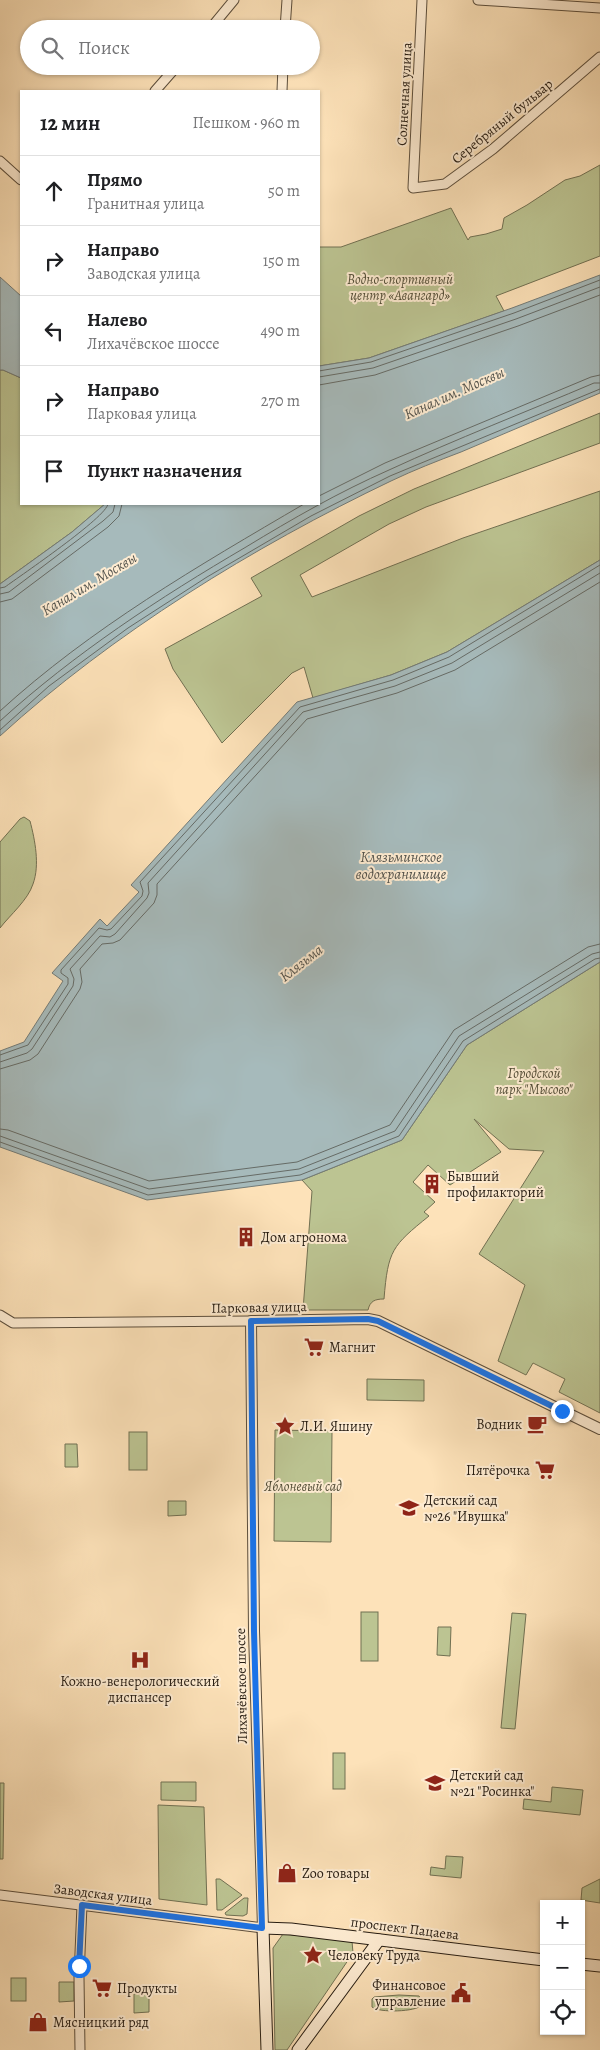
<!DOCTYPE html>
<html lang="ru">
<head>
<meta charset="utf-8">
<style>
	:root { --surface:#fff; --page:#f6f6f6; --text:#202124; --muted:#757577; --line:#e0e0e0 }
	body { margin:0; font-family:Alegreya,serif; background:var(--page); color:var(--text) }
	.controls { position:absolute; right:15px; bottom:15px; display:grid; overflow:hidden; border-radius:0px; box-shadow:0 1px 4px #0004 }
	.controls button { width:45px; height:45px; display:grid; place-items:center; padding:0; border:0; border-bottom:1px solid var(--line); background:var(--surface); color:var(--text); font:25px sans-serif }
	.stop { position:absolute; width:15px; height:15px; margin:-11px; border:4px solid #1a73e8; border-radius:50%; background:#fff }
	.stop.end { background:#1a73e8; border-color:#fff; box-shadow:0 1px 5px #0008 }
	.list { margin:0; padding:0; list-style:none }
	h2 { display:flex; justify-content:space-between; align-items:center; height:65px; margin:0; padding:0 20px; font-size:21px }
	h2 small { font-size:16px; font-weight:400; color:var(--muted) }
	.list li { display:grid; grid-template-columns:32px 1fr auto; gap:15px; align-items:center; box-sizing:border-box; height:70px; padding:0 20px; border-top:1px solid var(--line) }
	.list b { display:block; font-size:19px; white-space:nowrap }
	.list p { margin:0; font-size:16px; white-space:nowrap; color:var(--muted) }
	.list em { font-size:16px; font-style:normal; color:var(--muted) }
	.icon { flex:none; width:28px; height:28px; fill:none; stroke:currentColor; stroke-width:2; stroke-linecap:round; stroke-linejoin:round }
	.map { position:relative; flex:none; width:600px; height:2050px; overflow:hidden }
	.search { position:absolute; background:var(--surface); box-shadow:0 1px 4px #0004; left:20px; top:20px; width:300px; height:55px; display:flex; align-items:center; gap:12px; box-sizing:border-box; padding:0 18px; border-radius:28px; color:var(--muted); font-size:19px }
	.panel { position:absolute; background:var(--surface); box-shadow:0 1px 4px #0004; left:20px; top:90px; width:300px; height:415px; border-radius:0px }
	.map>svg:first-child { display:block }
	.green { fill:#bcc492; stroke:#717052 }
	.water { fill:#a6babb; stroke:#737b77 }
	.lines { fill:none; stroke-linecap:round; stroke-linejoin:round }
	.shore { stroke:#666b66; stroke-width:1 }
	.minor-casing { stroke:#5c4e3c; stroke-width:11 }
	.tertiary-casing { stroke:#5c4e3c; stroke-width:12 }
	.secondary-casing { stroke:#261c12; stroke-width:13 }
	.minor { stroke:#feecd2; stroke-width:9 }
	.tertiary { stroke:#feecd2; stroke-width:10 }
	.secondary { stroke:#feecd2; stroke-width:11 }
	.route { stroke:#1a73e8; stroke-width:6 }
	.labels { text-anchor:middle; stroke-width:4; stroke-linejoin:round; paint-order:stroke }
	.street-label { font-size:14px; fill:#261c12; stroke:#feecd2 }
	.park-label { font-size:14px; font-style:italic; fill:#534e38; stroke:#feecd2 }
	.poi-label { font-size:14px; fill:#261c12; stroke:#feecd2; text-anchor:start }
	.water-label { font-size:15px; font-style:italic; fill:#53534d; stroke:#feecd2 }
</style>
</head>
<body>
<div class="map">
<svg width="600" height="2050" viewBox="0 0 600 2050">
	<rect width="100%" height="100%" fill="#fde2b9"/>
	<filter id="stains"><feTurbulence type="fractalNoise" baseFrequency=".004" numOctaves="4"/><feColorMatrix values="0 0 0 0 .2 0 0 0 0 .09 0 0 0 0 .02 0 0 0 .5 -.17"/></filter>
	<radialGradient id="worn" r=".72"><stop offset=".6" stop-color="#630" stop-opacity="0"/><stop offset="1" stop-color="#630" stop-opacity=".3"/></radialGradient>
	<!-- green -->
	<g class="green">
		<path d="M600,165V256L496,296L504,311L369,358L319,366V247H341L451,208L468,240L470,237L486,234L502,229L504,218L527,205L565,180L580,176Z"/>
		<path d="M0,370H3L21,378V504H105L72,532L0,584Z"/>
		<path d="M600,413V443L426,507L389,524L300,575L312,597L463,538L600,491V560L447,652L391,675L313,698L304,667L292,673L222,743L173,669L165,649L262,596L251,578L359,516L414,489Z"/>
		<path d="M24,817L30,821C35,840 40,865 33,884C28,900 10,915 0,928V842L20,819Z"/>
		<path d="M600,962V1413L559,1392L565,1379L533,1363L526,1375L498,1361L525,1285L479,1254L544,1151L509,1149L474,1119L501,1152L450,1185L428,1165L413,1182L435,1202L424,1212L429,1216C392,1246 388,1250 384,1299C375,1299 370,1301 368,1310H303L312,1191L302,1180L402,1140L467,1045Z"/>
		<path d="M367,1379L424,1380V1401L367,1400Z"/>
		<path d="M275,1430L332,1431L331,1542L274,1541Z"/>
		<rect x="129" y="1432" width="18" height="38"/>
		<path d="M65,1444H77L78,1467H65Z"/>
		<path d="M168,1501H186V1515L168,1516Z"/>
		<rect x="361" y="1612" width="17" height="49"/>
		<path d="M512,1613L526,1614L515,1729L501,1728Z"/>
		<path d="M438,1627H451L450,1656L437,1655Z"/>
		<rect x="333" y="1753" width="12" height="36"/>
		<path d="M161,1782H196V1801L161,1800Z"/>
		<path d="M0,1783H4L3,1859H0Z"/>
		<path d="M552,1787L583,1790L580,1815L523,1809L524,1799L551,1802Z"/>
		<path d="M158,1805L204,1807L207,1905L159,1899Z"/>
		<path d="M446,1856L463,1857L461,1878L430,1875L431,1867L445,1869Z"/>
		<path d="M216,1879H220L242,1895L222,1910H217Z"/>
		<path d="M600,1879V1903L581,1900L582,1888Z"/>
		<path d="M244,1898H248L247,1914L243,1916L226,1915L225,1913Z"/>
		<path d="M283,1934L352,1941L353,1953L287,2050H275L273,1948Z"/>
		<rect x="11" y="1978" width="15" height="23"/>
		<path d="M59,1982H74V2001L59,2002Z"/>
		<path d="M149,1993V2012L134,2013V1994Z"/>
		<path d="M399,1995L419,1996L421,1999L422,2005C416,2012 379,2013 372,2007V1999L374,1997Z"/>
	</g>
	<!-- water -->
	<g class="water">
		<path d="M600,275V393C554,413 507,432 461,452C437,461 414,470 391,481C253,547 113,633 0,736V584L72,532L105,504H319V366L369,358L512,308Z"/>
		<path d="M0,277L21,296V378L3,370H0Z"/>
		<path d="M600,560V962L467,1045L402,1140L302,1180L147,1200L0,1147V1051L24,1042L63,981L52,973L100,919L107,926L139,892L131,885L297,702L391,675L447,652Z"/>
	</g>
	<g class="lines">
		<!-- shore -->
		<g class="shore">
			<path d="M319,371L371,362L514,313L600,280"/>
			<path d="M319,377L373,368L516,319L600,287"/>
			<path d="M319,385L375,375L518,326L600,295"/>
			<path d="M319,496L385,463L591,377L600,375"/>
			<path d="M0,588L5,587C20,576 107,517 108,504"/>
			<path d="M0,594L9,592L103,521L113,512L115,504"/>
			<path d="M0,602L12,599L108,527L119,516L122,504"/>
			<path d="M0,711C91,628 198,566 304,504"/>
			<path d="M0,721C75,653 159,598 246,547C292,519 339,492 389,470C456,439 526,412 594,383H600"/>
			<path d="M0,730L49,686L128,628L207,577L311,516L390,476L600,389"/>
			<path d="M0,1055L28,1045L68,984V978L61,973V970L99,928L107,930L111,929L142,896L143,891L140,882L300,707L393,680L449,657L600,565"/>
			<path d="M0,1062L27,1053L32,1049L73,986L74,979L70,969L100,936L110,937L115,934L147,898L149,893L148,883L303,712L395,686L452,663L600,573"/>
			<path d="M0,1069L30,1060L38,1054L80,989L82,982L80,969L102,944L113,943L120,940L154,903L157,895V884L307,719L397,693L455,670L600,582"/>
			<path d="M0,1129L8,1130L149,1181L297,1162L390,1125L454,1030L588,947L600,944"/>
			<path d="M0,1136L149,1189L299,1169L395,1131L459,1036L592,954L600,952"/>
			<path d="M0,1142L148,1195L300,1175L399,1136L463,1041L595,959L600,958"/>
		</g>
		<defs>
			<g id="minor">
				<path d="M422,0L413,188L445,184L493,149L600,57"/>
				<path d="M478,0L600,8"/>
				<path d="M210,29L234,0"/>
				<path d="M285,29L287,0"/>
				<path d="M155,91L177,66"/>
				<path d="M282,91L283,66"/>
				<path d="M0,161L21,180"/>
				<path d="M0,1315L13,1323L251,1321"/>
				<path d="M0,1895L263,1928"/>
				<path d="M80,2050L79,1977L82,1905"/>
			</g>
			<path id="tertiary" d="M263,1928L254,1631L251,1321L368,1319L378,1321L600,1429"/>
			<g id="secondary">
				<path d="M581,1964L600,1966"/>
				<path d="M267,2050L263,1928L291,1929L544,1960"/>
				<path d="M298,2050L379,1940"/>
			</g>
		</defs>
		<!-- minor casing -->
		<use href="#minor" class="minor-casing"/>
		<!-- tertiary casing -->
		<use href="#tertiary" class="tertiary-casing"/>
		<!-- secondary casing -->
		<use href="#secondary" class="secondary-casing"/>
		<!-- minor -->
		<use href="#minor" class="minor"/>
		<!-- tertiary -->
		<use href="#tertiary" class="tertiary"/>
		<!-- secondary -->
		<use href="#secondary" class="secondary"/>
	</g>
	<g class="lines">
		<!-- route -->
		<path class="route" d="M79,1966L82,1905L262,1928L254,1631L251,1321L368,1319L378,1321L562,1411"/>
	</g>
	<!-- icons -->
	<defs>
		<symbol id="building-bare" viewBox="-9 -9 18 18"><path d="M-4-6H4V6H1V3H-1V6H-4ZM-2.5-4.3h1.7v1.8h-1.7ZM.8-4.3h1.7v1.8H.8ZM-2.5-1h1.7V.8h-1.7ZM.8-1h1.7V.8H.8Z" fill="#8f2418" stroke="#feecd2" stroke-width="2.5" paint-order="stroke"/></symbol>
		<symbol id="supermarket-bare" viewBox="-9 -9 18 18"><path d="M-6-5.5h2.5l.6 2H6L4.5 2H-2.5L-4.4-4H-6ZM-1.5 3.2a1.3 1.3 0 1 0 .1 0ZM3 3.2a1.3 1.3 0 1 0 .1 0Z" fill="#8f2418" stroke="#feecd2" stroke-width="2.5" paint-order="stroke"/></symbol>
		<symbol id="cafe-bare" viewBox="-9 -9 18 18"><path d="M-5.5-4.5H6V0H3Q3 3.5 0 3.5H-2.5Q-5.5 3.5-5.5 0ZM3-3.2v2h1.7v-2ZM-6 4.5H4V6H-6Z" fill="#8f2418" stroke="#feecd2" stroke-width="2.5" paint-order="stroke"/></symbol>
		<symbol id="sight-bare" viewBox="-9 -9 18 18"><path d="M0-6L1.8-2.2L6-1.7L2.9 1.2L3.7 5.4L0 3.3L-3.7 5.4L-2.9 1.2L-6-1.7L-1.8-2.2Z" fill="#8f2418" stroke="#feecd2" stroke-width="2.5" paint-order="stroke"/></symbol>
		<symbol id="school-bare" viewBox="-9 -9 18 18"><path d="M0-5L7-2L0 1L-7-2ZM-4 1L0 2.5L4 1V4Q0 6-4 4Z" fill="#8f2418" stroke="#feecd2" stroke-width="2.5" paint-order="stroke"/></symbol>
		<symbol id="hospital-bare" viewBox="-9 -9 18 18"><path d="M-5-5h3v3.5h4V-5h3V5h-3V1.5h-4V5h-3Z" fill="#8f2418" stroke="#feecd2" stroke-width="2.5" paint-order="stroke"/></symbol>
		<symbol id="shop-bare" viewBox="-9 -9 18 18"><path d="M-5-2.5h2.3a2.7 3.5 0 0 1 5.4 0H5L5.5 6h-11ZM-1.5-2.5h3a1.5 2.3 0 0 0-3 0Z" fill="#8f2418" stroke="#feecd2" stroke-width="2.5" paint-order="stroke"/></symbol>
		<symbol id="civic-bare" viewBox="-9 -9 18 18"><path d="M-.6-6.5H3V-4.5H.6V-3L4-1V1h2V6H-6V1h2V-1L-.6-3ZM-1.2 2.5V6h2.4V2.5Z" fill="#8f2418" stroke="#feecd2" stroke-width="2.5" paint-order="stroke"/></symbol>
	</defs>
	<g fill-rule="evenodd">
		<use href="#building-bare" x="418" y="1170" width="28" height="28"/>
		<use href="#building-bare" x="232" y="1223" width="28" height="28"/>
		<use href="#supermarket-bare" x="300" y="1333" width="28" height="28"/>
		<use href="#cafe-bare" x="523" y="1410" width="28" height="28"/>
		<use href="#sight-bare" x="271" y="1412" width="28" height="28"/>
		<use href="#supermarket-bare" x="531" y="1456" width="28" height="28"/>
		<use href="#school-bare" x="395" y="1494" width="28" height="28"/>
		<use href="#hospital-bare" x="126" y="1646" width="28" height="28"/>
		<use href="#school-bare" x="421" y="1769" width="28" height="28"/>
		<use href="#shop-bare" x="273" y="1859" width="28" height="28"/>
		<use href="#sight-bare" x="299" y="1941" width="28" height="28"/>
		<use href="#supermarket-bare" x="88" y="1974" width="28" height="28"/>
		<use href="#civic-bare" x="447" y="1979" width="28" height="28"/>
		<use href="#shop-bare" x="24" y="2008" width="28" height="28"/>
	</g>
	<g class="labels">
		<!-- street labels -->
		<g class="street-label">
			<text transform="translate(404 94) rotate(-87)" y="5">Солнечная улица</text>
			<text transform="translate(502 121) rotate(-39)" y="5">Серебряный бульвар</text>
			<text transform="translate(259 1307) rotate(-1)" y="5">Парковая улица</text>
			<text transform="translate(241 1686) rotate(-91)" y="5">Лихачёвское шоссе</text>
			<text transform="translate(103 1894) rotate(7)" y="5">Заводская улица</text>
			<text transform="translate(405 1928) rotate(7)" y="5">проспект Пацаева</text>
		</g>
		<!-- park labels -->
		<g class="park-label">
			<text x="400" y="284">Водно-спортивный<tspan x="400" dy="16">центр «Авангард»</tspan></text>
			<text x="534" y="1078">Городской<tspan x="534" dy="16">парк "Мысово"</tspan></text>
			<text x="303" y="1491">Яблоневый сад</text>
		</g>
		<!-- poi labels -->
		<g class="poi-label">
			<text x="447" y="1181">Бывший<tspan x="447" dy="16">профилакторий</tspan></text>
			<text x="261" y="1242">Дом агронома</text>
			<text x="329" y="1352">Магнит</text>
			<text x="522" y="1429" text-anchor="end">Водник</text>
			<text x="300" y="1431">Л.И. Яшину</text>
			<text x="530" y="1475" text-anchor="end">Пятёрочка</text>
			<text x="424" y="1505">Детский сад<tspan x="424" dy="16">№26 "Ивушка"</tspan></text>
			<text x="140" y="1686" text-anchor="middle">Кожно-венерологический<tspan x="140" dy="16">диспансер</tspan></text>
			<text x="450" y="1780">Детский сад<tspan x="450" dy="16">№21 "Росинка"</tspan></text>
			<text x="302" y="1878">Zoo товары</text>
			<text x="328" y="1960">Человеку Труда</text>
			<text x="446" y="1990" text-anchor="end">Финансовое<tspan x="446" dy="16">управление</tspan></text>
			<text x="117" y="1993">Продукты</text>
			<text x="53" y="2027">Мясницкий ряд</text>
		</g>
		<!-- water labels -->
		<g class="water-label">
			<text transform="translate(454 393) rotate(-24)" y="5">Канал им. Москвы</text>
			<text transform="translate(89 584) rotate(-31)" y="5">Канал им. Москвы</text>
			<text x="401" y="862">Клязьминское<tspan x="401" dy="17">водохранилище</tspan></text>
			<text transform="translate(301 963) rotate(-38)" y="5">Клязьма</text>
		</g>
	</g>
	<rect width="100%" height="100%" filter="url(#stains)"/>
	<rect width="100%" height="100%" fill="url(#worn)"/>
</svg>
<div class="controls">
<button>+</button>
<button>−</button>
<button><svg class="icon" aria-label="locate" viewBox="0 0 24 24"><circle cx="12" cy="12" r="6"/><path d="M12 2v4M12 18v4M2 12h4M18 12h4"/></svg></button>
</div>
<div class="stop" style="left:79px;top:1966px"></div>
<div class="stop end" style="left:562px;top:1411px"></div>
<div class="search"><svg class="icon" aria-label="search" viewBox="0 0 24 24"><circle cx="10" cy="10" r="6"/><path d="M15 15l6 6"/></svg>Поиск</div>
<section class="panel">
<h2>12 мин<small>Пешком · 960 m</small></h2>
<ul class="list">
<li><svg class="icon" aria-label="ahead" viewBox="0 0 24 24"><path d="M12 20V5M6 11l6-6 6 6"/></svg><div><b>Прямо</b><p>Гранитная улица</p></div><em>50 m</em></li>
<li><svg class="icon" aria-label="right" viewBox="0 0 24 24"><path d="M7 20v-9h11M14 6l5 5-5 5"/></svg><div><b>Направо</b><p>Заводская улица</p></div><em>150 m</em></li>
<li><svg class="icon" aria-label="left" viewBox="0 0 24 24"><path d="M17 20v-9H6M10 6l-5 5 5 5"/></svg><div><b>Налево</b><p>Лихачёвское шоссе</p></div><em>490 m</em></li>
<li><svg class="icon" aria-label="right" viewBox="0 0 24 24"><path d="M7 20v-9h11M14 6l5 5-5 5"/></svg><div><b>Направо</b><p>Парковая улица</p></div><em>270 m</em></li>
<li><svg class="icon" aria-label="arrive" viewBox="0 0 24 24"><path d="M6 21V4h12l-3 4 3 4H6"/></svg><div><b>Пункт назначения</b></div></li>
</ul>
</section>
</div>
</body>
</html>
